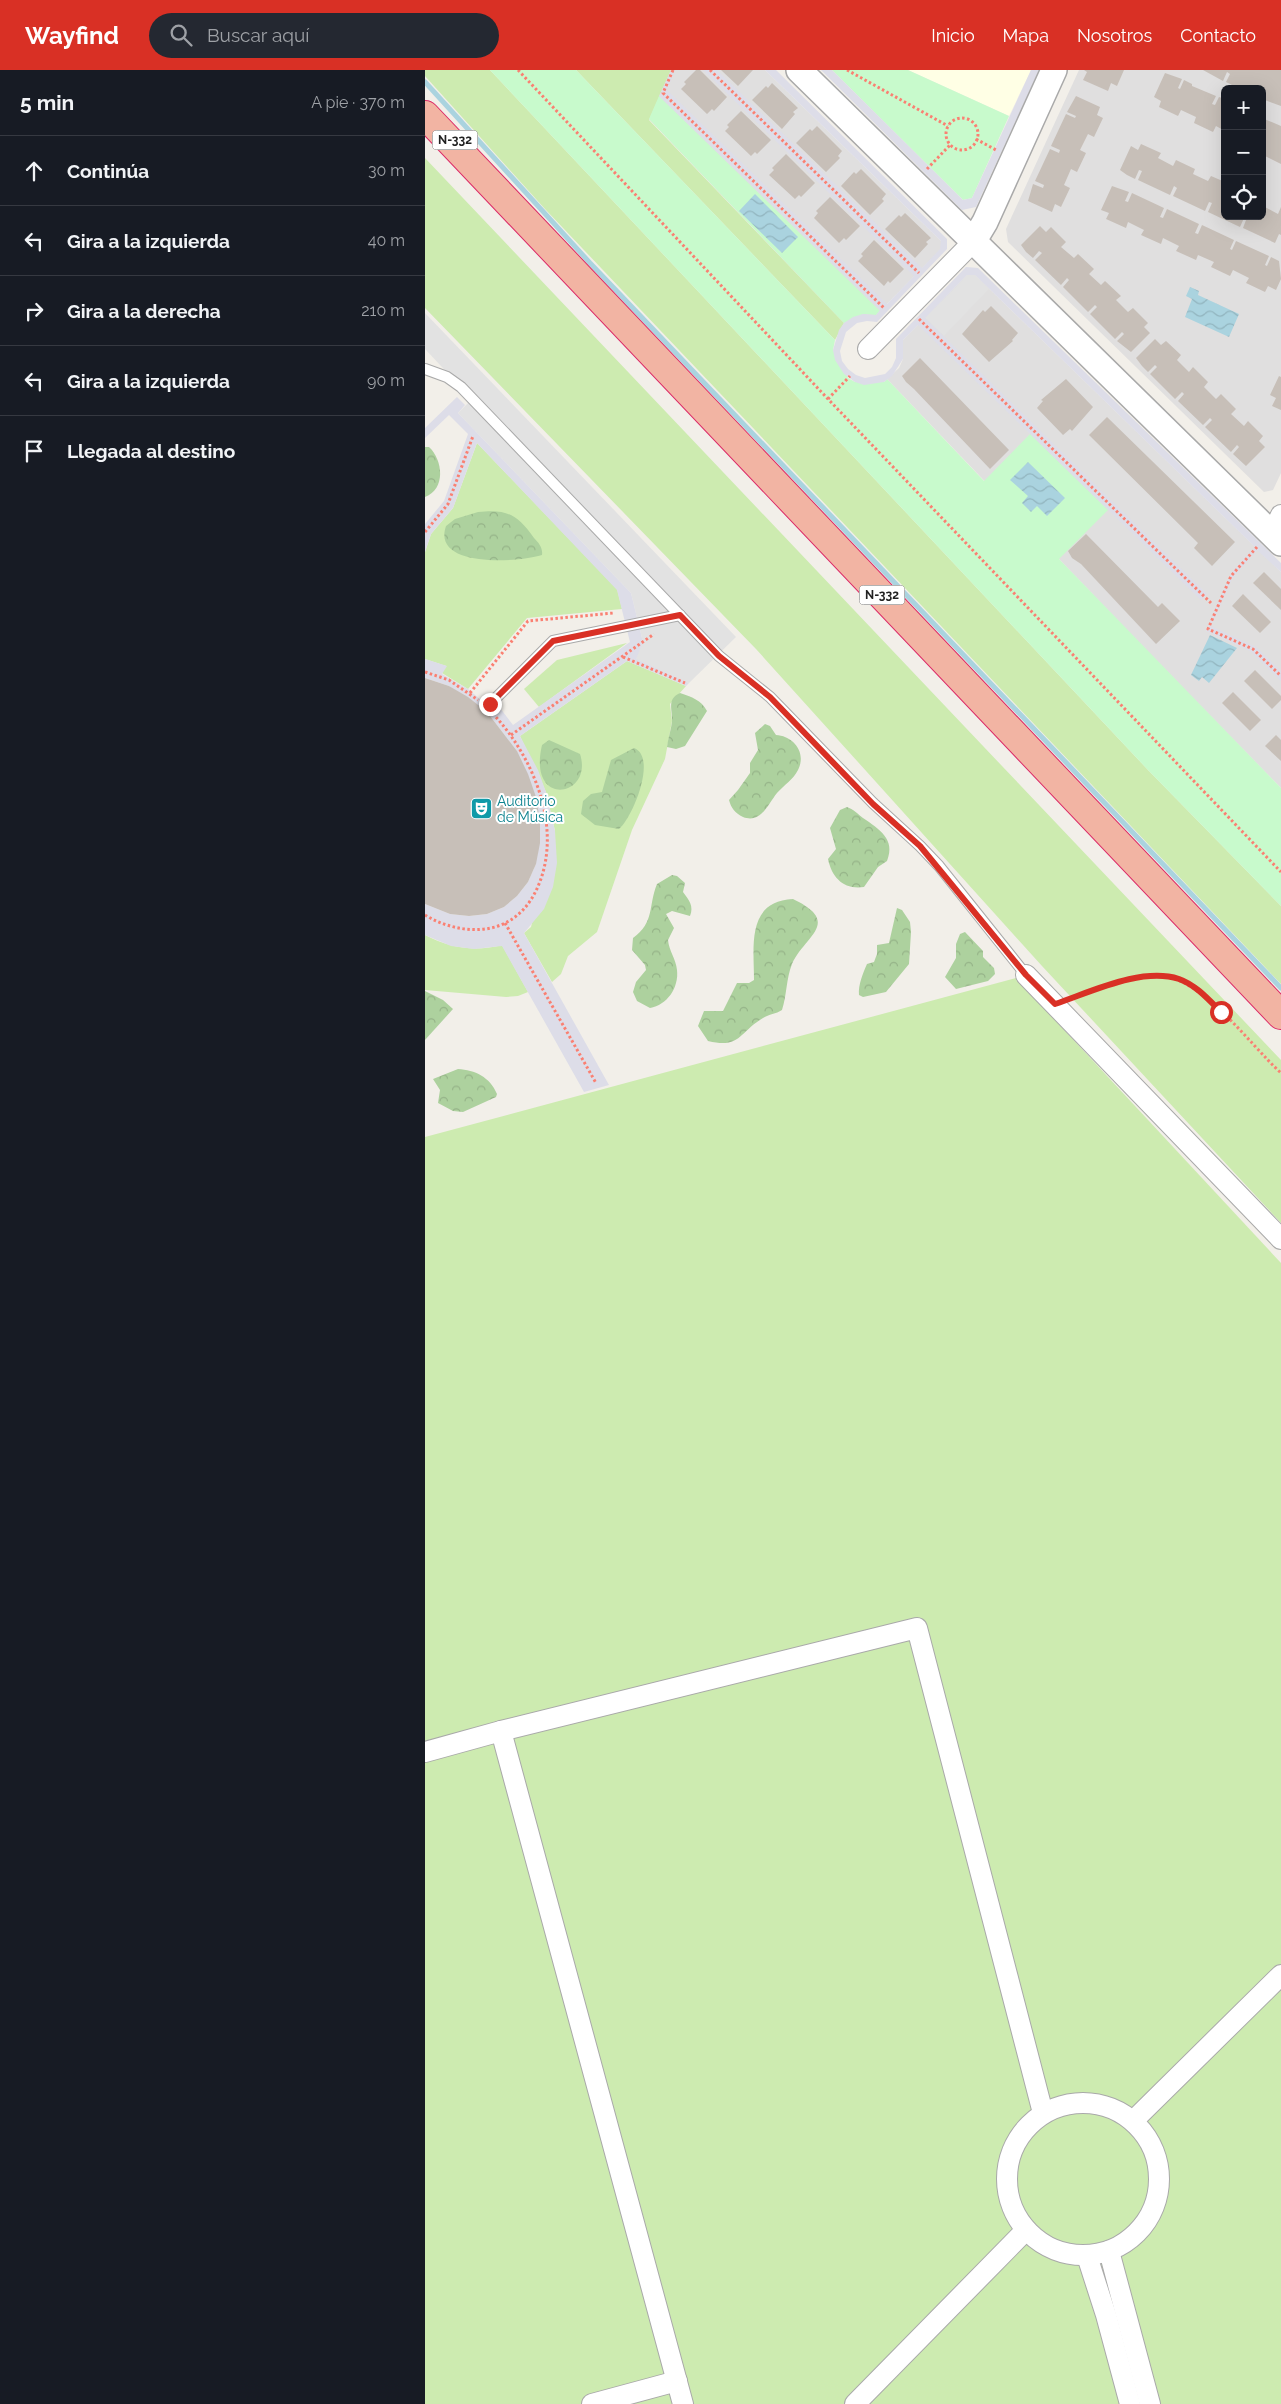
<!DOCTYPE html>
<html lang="es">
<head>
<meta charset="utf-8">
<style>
	:root { --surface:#171b24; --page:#242831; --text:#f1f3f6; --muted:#9ea1a6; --line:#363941; --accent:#d93025 }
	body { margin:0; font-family:Raleway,sans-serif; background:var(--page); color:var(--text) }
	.controls { position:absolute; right:15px; top:15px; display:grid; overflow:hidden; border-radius:8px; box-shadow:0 5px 20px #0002 }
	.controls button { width:45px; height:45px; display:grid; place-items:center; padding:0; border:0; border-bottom:1px solid var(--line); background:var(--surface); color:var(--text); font:25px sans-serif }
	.stop { position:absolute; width:15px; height:15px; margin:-11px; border:4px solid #d93025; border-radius:50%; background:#fff }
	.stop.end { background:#d93025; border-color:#fff; box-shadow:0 1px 5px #0008 }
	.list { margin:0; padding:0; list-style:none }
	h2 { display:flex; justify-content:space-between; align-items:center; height:65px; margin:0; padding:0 20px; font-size:21px }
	h2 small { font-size:16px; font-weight:400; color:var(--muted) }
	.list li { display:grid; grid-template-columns:32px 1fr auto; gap:15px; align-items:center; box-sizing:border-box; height:70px; padding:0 20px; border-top:1px solid var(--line) }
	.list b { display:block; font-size:19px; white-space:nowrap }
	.list em { font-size:16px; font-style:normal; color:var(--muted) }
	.icon { flex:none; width:28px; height:28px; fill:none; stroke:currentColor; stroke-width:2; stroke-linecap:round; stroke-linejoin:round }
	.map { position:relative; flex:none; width:856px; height:2334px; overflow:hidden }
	header { display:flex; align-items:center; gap:30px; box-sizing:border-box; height:70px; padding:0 25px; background:var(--accent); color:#fff }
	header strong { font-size:24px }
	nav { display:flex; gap:28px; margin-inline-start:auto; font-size:18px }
	.search { width:350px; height:45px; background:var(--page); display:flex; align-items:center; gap:12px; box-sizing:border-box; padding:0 18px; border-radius:28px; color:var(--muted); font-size:19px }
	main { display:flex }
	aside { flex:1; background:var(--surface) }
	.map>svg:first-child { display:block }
	.residential { fill:#e0dfdf; fill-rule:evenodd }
	.education { fill:#ffffe5 }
	.grass { fill:#cdebb0 }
	.forest { fill:url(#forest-crowns) }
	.park { fill:#c8facc }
	.parking { fill:#e2e2e2 }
	.plaza { fill:#dddde8 }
	.water { fill:url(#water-waves) }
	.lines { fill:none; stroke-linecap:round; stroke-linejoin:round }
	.stream { stroke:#aad3df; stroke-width:5 }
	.building { fill:#c7bfb8 }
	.service-casing { stroke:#a9a9a9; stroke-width:12 }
	.minor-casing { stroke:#a9a9a9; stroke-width:22 }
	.tertiary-casing { stroke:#a9a9a9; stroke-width:28 }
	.trunk-casing { stroke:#dc2a67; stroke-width:30 }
	.path { stroke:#fa8072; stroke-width:3; stroke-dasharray:2.5 2.5; stroke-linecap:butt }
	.service { stroke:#fff; stroke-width:10 }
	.minor { stroke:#fff; stroke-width:20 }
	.tertiary { stroke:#fff; stroke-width:25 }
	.trunk { stroke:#f2b4a3; stroke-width:28 }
	.route { stroke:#d93025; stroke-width:6 }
	.labels { text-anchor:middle; stroke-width:4; stroke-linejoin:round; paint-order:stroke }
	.shield { fill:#fff; stroke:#646464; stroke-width:1 }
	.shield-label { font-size:12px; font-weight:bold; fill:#222 }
	.culture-label { font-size:14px; fill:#0d838f; stroke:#fff; text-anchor:start }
</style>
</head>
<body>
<header>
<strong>Wayfind</strong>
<div class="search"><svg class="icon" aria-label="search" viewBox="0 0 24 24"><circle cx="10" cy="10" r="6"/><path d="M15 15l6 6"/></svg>Buscar aquí</div>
<nav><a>Inicio</a><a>Mapa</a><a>Nosotros</a><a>Contacto</a></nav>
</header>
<main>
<aside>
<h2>5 min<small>A pie · 370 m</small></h2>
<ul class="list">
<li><svg class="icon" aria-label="ahead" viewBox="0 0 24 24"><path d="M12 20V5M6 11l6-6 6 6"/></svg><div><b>Continúa</b></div><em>30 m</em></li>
<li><svg class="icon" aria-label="left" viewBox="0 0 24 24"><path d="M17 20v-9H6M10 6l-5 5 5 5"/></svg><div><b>Gira a la izquierda</b></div><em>40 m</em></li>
<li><svg class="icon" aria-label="right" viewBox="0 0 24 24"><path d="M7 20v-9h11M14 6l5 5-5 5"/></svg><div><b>Gira a la derecha</b></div><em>210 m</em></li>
<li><svg class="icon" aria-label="left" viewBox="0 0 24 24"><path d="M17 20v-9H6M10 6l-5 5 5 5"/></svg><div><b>Gira a la izquierda</b></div><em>90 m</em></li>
<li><svg class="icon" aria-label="arrive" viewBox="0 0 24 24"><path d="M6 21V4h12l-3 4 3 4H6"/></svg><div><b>Llegada al destino</b></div></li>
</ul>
</aside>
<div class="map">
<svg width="856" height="2334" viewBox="0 0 856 2334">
	<defs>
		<pattern id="forest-crowns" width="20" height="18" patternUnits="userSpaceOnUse" patternTransform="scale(1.25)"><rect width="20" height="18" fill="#add19e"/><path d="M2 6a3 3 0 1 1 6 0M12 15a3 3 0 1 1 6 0" fill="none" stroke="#95b388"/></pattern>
		<pattern id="water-waves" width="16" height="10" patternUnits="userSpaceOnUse" patternTransform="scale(1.25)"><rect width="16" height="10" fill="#aad3df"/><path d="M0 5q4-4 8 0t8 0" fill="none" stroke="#92b5bf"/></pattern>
	</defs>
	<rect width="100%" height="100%" fill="#f2efe9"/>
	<!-- residential -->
	<g class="residential">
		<path d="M246,0H340L516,171V179L451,245L428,247L419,253L224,49Z"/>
		<path d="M654,0H856V403L848,420L839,422L583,172L581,159ZM800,19H837V146H800Z"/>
		<path d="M542,205H550L856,502V718L723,582L462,309L474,298L478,289V270Z"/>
	</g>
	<!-- education -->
	<path class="education" d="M483,0H606L584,46Z"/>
	<!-- grass -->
	<g class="grass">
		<path d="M0,0H65L724,701L856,836V914L120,139L0,6Z"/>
		<path d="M151,0H246L224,50L419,253L410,270Z"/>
		<path d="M0,88L856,990V1153L617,896L331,579L0,238Z"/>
		<path d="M52,373L192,519L197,539L102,548L43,619L17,603L21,596L0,589V482L6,464L28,438Z"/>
		<path d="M202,573L114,637L99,619L132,590Z"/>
		<path d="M202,591L261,616L245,634L247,651L240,689L207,760L172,862L143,886L136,904L127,912L99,863L106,857L130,761L121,722L95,666Z"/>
		<path d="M0,865C24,878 51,882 77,875L103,922L93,926L81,927L0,920Z"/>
		<path d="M591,908L856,1193V2334H0V1067Z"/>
	</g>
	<!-- forest -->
	<g class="forest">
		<path d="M0,377H4C18,390 21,419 0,427Z"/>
		<path d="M53,442C82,439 92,444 109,468C114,473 118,478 117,485C96,492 6,499 21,456L30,449Z"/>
		<path d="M255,623C267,627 276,630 282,641L260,676L251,679L242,677C243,668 246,660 247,652C248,640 241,629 255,623Z"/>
		<path d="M340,654L345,656L351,665C368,666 382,682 373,700C368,710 359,715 352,723C343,734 336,754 318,747C310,743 306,738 304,730L313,720L325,703V693L333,680L330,663Z"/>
		<path d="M124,670L155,684C169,727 102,739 117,675Z"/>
		<path d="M209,678C233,687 207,749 194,759L170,755L156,744L158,731L166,724L177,722L186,690Z"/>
		<path d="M422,737C428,739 433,744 438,748C454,759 471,769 462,791L453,797L439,817C419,820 407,808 403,789L411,779L405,758L415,740Z"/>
		<path d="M247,805L252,806L260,813L258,822C264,830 269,836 265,846L247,841L241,844L249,858L243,870C244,881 251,889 252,900C254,918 242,935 225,938L212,931L208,922L211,912L221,900L220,895L207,880L208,868C230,852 223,836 232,814Z"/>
		<path d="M368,829C418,853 379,866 367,894C361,909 362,925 357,940C351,944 344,944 338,948C314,962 316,979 283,971L273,956L279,941H298L312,913H324L329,910C329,877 321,831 368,829Z"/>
		<path d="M472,838L477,840L485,852L486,862L484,894L461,922L438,927L434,925C433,915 438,903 442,894L449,892L452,884V875L464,873Z"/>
		<path d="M540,862L558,881V887L569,898L570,904L563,911L531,919L520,907L531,888V874L535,864Z"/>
		<path d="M0,921L18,930L28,939L0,970Z"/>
		<path d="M33,999C50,1000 65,1007 72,1024L71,1027L38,1042L28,1041L13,1033L15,1020L8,1009Z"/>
	</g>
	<!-- park -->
	<g class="park">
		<path d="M65,0H151L410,270L408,280L423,308L430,312H459L462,309L559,411L605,364L683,440L634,489L856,718V836L724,701Z"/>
		<path d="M407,0H483L584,46L547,128L538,130Z"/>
		<path d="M234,26L455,241L451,245L438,244L419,253L224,49Z"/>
	</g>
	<!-- parking -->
	<g class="parking">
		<path d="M542,205H550L564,219L519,266L500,248Z"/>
		<path d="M0,243L311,567L264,613L210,589L218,572L206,523L33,343L47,329L0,279Z"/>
	</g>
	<!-- plaza -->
	<g class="plaza">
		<path d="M246,0H250L242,20L462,234L489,206L278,0H292L497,198L515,179L516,171L340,0H351L522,169V179L452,252L442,251L432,253L421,262L415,281L417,291L423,299L431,305L440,308L460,304L467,297L471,288V269L541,197L553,198L856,493V502L832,480L807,509L786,556L831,577L856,601V611L825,581L781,561L806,503L830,477L550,205H542L500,248L782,524L776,530L493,255L478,270V289L467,306L459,312L439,315L430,312L419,304L410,290L408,280L414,260L419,253L428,247L438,244L451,245L455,240L234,26Z"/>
		<path d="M396,0H407L538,130L547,128L606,0H614L551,137L537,140Z"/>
		<path d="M32,327L40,335L33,343L206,523L218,572L211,589L264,613L261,616L202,591L95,666L113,700L121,722L130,761L132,793L128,817L119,839L99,863L184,1015L159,1022L77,876L49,879L26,876L0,865V834L25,844L44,846L62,844L79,837L92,826L103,812L111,794L92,681L62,642L24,616L0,608V589L22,596L17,604L43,619L70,642L75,638L88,655L205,572L192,520L52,373L28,438L6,464L0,482V454L19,431L43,364L24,345L0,368V358Z"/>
	</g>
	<!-- water -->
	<g class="water">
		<path d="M330,124L373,167L357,183L314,141Z"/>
		<path d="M765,217L774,221L773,225L814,244L804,267L760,247L767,229L761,226Z"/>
		<path d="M603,392L640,428L622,446L612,436L606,442L597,433L603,426L585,410Z"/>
		<path d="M785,565L812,578L784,613L777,607L774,611L766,605Z"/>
	</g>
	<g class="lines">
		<!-- stream -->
		<path class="stream" d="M0,12L165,193L856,918"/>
	</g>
	<!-- building -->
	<g class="building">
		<path d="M271,0H275L302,27L289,41L287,39L282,44L256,19L261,14L259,12Z"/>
		<path d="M296,0H328L313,16Z"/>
		<path d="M659,0H699L692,16L686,13L683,21L658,10L662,2Z"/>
		<path d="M778,0H856V36L837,29L840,19L809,16L801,12L805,4L802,2L798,11Z"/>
		<path d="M740,3L757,9L753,18L755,19L759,10L767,14V16L791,26L787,34L790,35L794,27L800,29V61L791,56L788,62L769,53L771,47L756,40L753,46L734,37L736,31L729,27Z"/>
		<path d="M347,13L373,38L368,42L370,44L357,59L327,30L341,16L343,18Z"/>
		<path d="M651,26L675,37L672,45L678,48L669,67L663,64L655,80L661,83L652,102L646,99L639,115L645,118L636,137L630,134L627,142L603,131L608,114L618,118L619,115L610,111L625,79L634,83L635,80L626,76L641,44L650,48L651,46L642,42Z"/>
		<path d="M316,41L346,70L332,84L330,82L326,86L300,61L304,57L302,55Z"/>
		<path d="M837,48L856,56V94L838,85L841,80L837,78Z"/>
		<path d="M392,56L417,81L413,86L415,88L401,102L371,73L385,59L387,61Z"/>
		<path d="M716,74L736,83L733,88L748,96L751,90L770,99L768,104L783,111L786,106L800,112V146H837V129L840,131L838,136L853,144L856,137V165L854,164L850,173L818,158L821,150L819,148L815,157L783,142L787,133L784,132L780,141L748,126L752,118L749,116L745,125L713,110L717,101L714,100L710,109L702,105L695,100L706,76L713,80Z"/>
		<path d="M361,84L390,113L376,127L374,125L370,129L344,105L349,100L347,98Z"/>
		<path d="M436,99L461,124L457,129L459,131L445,145L416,116L429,102L431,104Z"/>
		<path d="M687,116L704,122L700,131L703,132L707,123L739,138L735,147L738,148L742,139L774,154L770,163L773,164L777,155L809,170L805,179L807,180L811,171L844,186L840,195L842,196L846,187L854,191L856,209L851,220L843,216L840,222L821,213L824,208L808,200L805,206L786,197L789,192L773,185L771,190L751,181L754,176L738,168L736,174L716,165L719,160L703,152L701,158L681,149L684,143L676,140Z"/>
		<path d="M405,127L435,156L421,170L419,168L414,173L389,148L393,143L391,141Z"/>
		<path d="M480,143L506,168L501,172L503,174L490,188L460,159L474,145L476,147Z"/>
		<path d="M615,156L621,162L626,157L641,172L636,177L649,188L653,184L669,199L664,204L676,215L680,211L696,226L691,230L703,242L708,238L723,253L719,257L725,263L706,282L692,271L699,264L697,262L690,269L665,244L672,237L670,235L663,242L638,217L644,210L642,208L636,215L610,190L617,183L614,181L608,188L601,182L596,175Z"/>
		<path d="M449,170L479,199L465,213L463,211L459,216L433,191L438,186L436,184Z"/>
		<path d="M566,236L593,263L587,270L588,271L564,292L537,264L558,240L560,242Z"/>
		<path d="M730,269L736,275L741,271L756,285L752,290L764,302L768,297L783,312L779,317L791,329L796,324L811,339L806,344L819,356L823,351L838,366L834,371L840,377L821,396L808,384L814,377L812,375L806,382L780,357L787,350L785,348L778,355L753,331L759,324L757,322L750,329L725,304L732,297L730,295L723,302L717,296L711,288Z"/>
		<path d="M495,288L584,380L565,399L489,319L481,312L477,306Z"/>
		<path d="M854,306L856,307V340L847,336L851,328L845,325Z"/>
		<path d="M641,309L668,337L647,361L645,359L638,365L612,338L618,331L616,330Z"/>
		<path d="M682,347L810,472L787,496L769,478L773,473L664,365Z"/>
		<path d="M661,464L733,537L737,533L755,551L731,574L656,494L647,488L643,481Z"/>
		<path d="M839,502L856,519V540L828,513Z"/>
		<path d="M818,524L846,552L835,563L807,536Z"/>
		<path d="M830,600L856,626V630L847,639L819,611Z"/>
		<path d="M0,608L24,616L43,627L62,642L92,681L103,704L111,727L115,751V773L111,794L103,812L92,826L79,837L62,844L44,846L25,844L0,834Z"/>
		<path d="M808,622L836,650L825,661L797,633Z"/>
		<path d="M851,665L856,670V691L840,676Z"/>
	</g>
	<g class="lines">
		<defs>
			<g id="service">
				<path d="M0,299L22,307L36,317L294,586L345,627L448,733L495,776L514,796L601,905"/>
				<path d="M65,634L128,571L255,545"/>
			</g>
			<g id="minor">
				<path d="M443,279L548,172"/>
				<path d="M847,463L856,445"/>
				<path d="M601,905L856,1169"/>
				<path d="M76,1661L258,2334"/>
				<path d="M0,1682L76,1661L492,1558L618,2043"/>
				<circle cx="658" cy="2109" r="76"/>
				<path d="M708,2051L856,1905"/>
				<path d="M684,2181L725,2334"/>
				<path d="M662,2186L681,2245L705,2334"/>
				<path d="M167,2334L252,2311"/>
				<path d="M430,2334L601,2160"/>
			</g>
			<g id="tertiary">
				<path d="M374,0L856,473"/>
				<path d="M548,172L560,152L629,0"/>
			</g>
			<path id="trunk" d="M0,45L856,945"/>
		</defs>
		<!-- service casing -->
		<use href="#service" class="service-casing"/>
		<!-- minor casing -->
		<use href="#minor" class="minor-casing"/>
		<!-- tertiary casing -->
		<use href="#tertiary" class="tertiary-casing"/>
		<!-- trunk casing -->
		<use href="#trunk" class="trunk-casing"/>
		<!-- path -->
		<g class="path">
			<path d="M93,0L403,329L856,802"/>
			<path d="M248,0L238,23L460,239"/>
			<path d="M285,0L494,203"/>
			<path d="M422,0L523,56"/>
			<circle cx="537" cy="64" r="16"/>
			<path d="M551,69L571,80"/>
			<path d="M502,99L525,75"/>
			<path d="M494,249L786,533"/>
			<path d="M403,329L425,306"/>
			<path d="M0,462L23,434L48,366"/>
			<path d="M832,477L806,506L783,559L828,579L856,606"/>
			<path d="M198,587L260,613"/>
			<path d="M0,602L24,610L53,630"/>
			<path d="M45,623L103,551L189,543"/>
			<path d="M86,665L229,564"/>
			<path d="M0,845C21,858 50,864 73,856C93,849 106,834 114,814C137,757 109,689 70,646"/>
			<path d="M80,853L171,1013"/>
			<path d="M648,928C673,920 701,906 728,905C775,903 823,973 856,1003"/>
		</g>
		<!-- service -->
		<use href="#service" class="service"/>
		<!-- minor -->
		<use href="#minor" class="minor"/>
		<!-- tertiary -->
		<use href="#tertiary" class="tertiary"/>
		<!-- trunk -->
		<use href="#trunk" class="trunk"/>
	</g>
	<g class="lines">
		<!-- route -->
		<path class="route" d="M65,634L128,571L255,545L294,586L345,627L448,734L495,776L601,905L630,934C666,922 716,897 754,909C771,915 784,930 796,942"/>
	</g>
	<!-- icons -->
	<defs>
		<symbol id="theatre-square" viewBox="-11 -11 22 22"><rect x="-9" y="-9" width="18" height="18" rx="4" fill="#0f9aa8" stroke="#fff"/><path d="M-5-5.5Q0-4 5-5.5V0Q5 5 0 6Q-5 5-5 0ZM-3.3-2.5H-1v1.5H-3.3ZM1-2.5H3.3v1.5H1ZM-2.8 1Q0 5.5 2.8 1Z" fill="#fff"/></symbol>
	</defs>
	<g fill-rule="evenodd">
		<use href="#theatre-square" x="44" y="726" width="25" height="25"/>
	</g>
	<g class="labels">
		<!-- shield labels -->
		<g class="shield">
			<rect x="7.5" y="60.5" width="45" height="19" rx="4"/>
			<rect x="434.5" y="515.5" width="45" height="19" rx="4"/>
		</g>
		<g class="shield-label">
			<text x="30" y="74">N-332</text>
			<text x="457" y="529">N-332</text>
		</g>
		<!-- culture labels -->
		<g class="culture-label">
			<text x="72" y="736">Auditorio<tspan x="72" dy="16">de Música</tspan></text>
		</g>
	</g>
</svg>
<div class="controls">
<button>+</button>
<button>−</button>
<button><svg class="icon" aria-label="locate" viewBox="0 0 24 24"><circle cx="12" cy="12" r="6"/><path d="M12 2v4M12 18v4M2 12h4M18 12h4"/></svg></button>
</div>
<div class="stop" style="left:796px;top:942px"></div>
<div class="stop end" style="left:65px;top:634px"></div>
</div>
</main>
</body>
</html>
